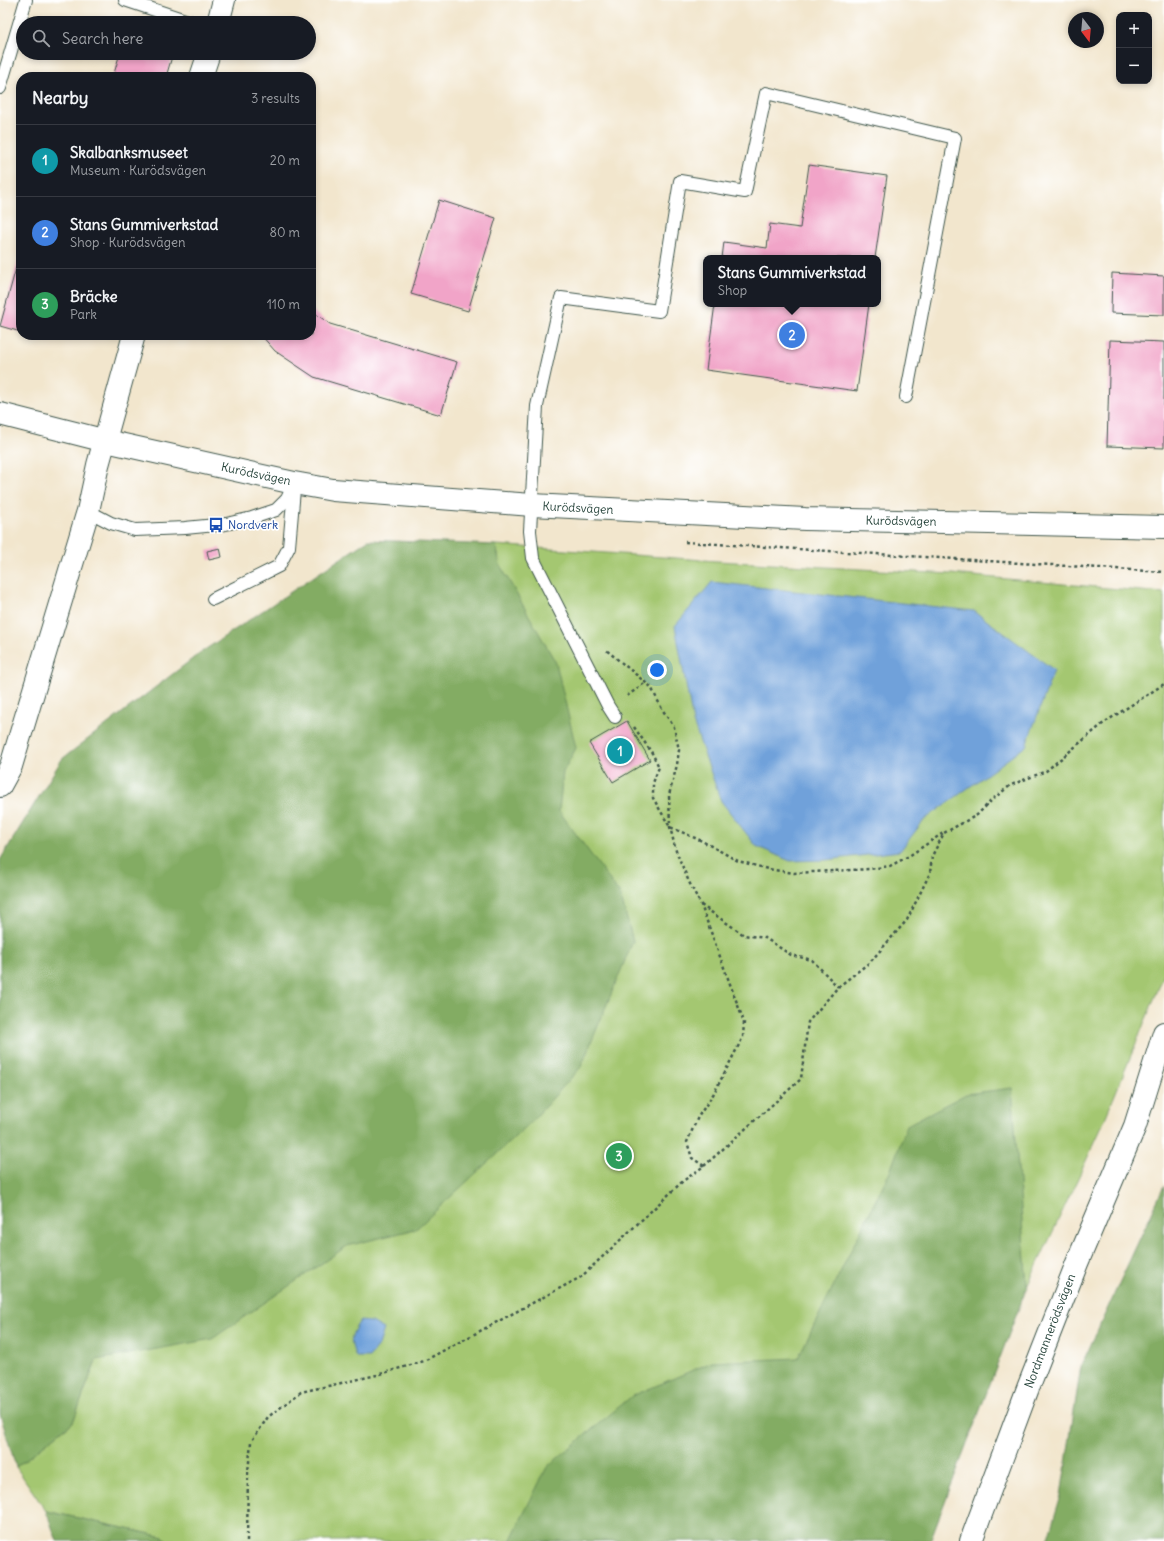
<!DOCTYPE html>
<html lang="en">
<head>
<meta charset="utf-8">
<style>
	:root { --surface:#171b24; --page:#20242c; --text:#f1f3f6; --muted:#9ea1a6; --line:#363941; --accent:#ea580c }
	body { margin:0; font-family:Delius,sans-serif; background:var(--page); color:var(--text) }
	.controls { position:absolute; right:12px; top:12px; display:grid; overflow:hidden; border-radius:8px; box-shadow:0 2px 6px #0003 }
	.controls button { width:36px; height:36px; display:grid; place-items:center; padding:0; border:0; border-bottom:1px solid var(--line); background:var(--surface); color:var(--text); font:20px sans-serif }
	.compass { position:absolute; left:1068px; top:12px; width:36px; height:36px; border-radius:50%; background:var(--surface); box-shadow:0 2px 6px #0003; rotate:164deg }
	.you { position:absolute; left:657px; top:670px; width:14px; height:14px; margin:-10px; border:3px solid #fff; border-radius:50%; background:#1a73e8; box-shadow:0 0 0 6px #1a73e833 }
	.badge { display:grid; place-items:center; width:26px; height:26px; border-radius:50%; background:var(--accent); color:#fff; font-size:13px; font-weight:700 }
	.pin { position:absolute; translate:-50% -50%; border:2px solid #fff; box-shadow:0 1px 4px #0006 }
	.popup { position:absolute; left:703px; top:255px; width:178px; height:52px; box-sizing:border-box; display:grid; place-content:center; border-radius:8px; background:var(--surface); filter:drop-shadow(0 1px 3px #0005); font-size:13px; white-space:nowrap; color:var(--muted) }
	.popup b { font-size:15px; color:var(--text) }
	.popup::after { content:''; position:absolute; left:50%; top:100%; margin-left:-8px; border:8px solid transparent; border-top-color:var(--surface) }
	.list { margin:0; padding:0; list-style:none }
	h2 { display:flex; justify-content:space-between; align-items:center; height:52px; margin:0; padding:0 16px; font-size:17px }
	h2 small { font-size:13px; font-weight:400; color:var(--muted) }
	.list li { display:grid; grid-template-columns:26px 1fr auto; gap:12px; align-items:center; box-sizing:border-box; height:72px; padding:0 16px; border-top:1px solid var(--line) }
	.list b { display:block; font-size:15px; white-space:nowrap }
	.list p { margin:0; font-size:13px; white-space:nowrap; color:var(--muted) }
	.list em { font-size:13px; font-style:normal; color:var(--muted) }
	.icon { flex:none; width:22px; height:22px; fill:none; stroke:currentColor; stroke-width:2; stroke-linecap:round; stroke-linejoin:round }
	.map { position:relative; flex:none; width:1164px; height:1541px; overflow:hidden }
	.search { position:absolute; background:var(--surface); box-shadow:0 2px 6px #0003; left:16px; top:16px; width:300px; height:44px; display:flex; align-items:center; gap:10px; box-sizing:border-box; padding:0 14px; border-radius:22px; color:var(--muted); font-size:15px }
	.panel { position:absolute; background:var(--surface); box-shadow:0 2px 6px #0003; left:16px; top:72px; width:300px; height:268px; border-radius:16px }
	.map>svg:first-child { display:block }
	.green { fill:#a4c771; stroke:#628252 }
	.forest { fill:#83ac63; stroke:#51744c }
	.water { fill:#70a1da; stroke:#486f87 }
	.building { fill:#f1a4c8 }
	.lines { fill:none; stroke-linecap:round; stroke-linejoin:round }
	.service-casing { stroke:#3f564b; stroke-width:14 }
	.minor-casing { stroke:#3f564b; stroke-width:24 }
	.secondary-casing { stroke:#3f564b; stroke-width:24 }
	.path { stroke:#3f564b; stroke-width:2.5; stroke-dasharray:3 3; stroke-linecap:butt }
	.service { stroke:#fff; stroke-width:12 }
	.minor { stroke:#fff; stroke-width:22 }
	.secondary { stroke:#fff; stroke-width:22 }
	.labels { text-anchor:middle; stroke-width:3.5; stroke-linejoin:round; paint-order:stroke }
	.street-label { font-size:12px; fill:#1f3d34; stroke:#fff }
	.transit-label { font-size:12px; fill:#164399; stroke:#fff; text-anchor:start }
</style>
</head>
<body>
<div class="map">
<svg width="1164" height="1541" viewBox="0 0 1164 1541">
	<rect width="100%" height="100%" fill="#fff"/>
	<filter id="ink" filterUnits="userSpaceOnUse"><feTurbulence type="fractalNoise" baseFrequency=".025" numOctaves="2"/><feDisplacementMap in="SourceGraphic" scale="8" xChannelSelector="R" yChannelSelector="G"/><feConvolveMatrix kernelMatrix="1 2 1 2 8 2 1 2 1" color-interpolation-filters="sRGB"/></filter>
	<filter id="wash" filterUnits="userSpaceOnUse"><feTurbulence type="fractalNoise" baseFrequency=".012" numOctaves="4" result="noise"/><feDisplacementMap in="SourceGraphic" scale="16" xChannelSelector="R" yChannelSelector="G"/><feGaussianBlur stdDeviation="0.9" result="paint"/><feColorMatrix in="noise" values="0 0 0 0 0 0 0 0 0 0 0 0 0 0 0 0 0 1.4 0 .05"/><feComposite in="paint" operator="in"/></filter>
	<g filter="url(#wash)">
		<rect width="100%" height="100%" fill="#f2e6cd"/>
		<!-- green -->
		<path class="green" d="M496,545L717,561L951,574L1164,593V975L1100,1131L1027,1287L1019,1190L675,1541H168L164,1537L46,1511L16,1467L73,1422L96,1360L500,565Z"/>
		<!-- forest -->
		<g class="forest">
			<path d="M368,540L496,545L500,565L556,663L576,748L563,772L559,811L620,894L633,941L581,1067L531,1122L416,1229L347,1246L212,1339L96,1360L73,1422L16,1467L0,1414V860L62,759L200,653Z"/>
			<path d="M1012,1088L1027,1287L930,1541H510L547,1467L632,1396L712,1362L798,1358L891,1169L907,1125L966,1094Z"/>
			<path d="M1164,1186V1541H1047L1061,1495L1081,1366Z"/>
			<path d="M46,1511L164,1537L168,1541H57Z"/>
		</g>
		<!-- water -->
		<g class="water">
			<path d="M712,582L974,611L1054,670L1026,746L924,820L900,851L826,860L790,861L756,846L721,801L693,722L675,626Z"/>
			<path d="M360,1321L372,1322L384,1329L379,1345L369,1357H356C349,1340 350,1336 360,1321Z"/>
		</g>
		<g id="blocks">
			<!-- building -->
			<g class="building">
				<path d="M120,53H173L166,77H113Z"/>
				<path d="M809,165L887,176L875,258H722L724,242L767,248L770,224L800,228Z"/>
				<path d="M439,200L496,218L468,311L411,294Z"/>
				<path d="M21,250V332L0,326Z"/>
				<path d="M1112,273L1164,276V315L1111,313Z"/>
				<path d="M715,304H869L857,391L706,370Z"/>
				<path d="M311,308L316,314L330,324L457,362L441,415L314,377L275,351L261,335H311Z"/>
				<path d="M1110,340L1164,342V448L1107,446Z"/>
				<path d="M220,548L222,557L209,560L207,551Z"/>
				<path d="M627,721L650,760L613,782L589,743Z"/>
			</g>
		</g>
	</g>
	<g filter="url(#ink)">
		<use href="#blocks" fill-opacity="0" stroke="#3f564b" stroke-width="1"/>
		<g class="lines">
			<defs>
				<g id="service">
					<path d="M125,0L194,23"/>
					<path d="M0,88L26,0"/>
					<path d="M88,511L111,523L135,530L185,528L226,524L252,518L276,510L287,499L294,483"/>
					<path d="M213,599L279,566L289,547L294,490"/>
					<path d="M615,717L608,706L533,558L530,531L537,406L561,298L659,311L680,181L745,192L766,93L955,138L906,397"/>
				</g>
				<g id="minor">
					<path d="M218,23L224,0"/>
					<path d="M201,77L209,53"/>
					<path d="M0,414L106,441L294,483L333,490L532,505L805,519L1164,527"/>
					<path d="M0,786L11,766L88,511L98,465L134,335"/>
				</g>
				<path id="secondary" d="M971,1541L1028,1388L1077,1263L1135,1126L1164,1033"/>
			</defs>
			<!-- service casing -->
			<use href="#service" class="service-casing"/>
			<!-- minor casing -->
			<use href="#minor" class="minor-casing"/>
			<!-- secondary casing -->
			<use href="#secondary" class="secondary-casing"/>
			<!-- path -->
			<g class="path">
				<path d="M685,542L1164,572"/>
				<path d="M627,696L646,682"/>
				<path d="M634,727L652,753L659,767L653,783V798L670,827L702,841L738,861L768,869L794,873L870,869L890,866L909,856L943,833"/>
				<path d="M701,905L744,935L765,938L791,955L812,960L838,987"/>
				<path d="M704,1166L801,1079L808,1022L838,987L870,962L907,920L930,873L932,856L944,833L977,815L994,798L1011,785L1046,771L1105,722L1164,684"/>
				<path d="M247,1541L248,1472L251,1442L268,1417L301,1392L377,1375L424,1361L581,1277L683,1181L704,1166L692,1158L687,1142L698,1117L714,1093L743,1037L744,1022L701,905L689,882L676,851L670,827L669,795L677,765L679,750L674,727L662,709L651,687L605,649"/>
			</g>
			<!-- service -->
			<use href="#service" class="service"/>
			<!-- minor -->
			<use href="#minor" class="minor"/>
			<!-- secondary -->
			<use href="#secondary" class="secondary"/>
		</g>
	</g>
	<!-- icons -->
	<defs>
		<symbol id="bus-bare" viewBox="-9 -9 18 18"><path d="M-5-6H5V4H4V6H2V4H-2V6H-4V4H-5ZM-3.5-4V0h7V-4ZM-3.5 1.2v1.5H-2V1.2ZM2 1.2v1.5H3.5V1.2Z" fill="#1a4fb4" stroke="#fff" stroke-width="2.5" paint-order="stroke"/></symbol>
	</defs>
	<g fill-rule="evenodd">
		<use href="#bus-bare" x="205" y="514" width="22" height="22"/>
	</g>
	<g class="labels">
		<!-- street labels -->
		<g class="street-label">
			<text transform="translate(256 474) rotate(12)" y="4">Kurödsvägen</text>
			<text transform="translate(578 508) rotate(3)" y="4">Kurödsvägen</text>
			<text transform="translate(901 521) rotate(1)" y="4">Kurödsvägen</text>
			<text transform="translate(1050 1331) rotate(-69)" y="4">Nordmannerödsvägen</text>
		</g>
		<!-- transit labels -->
		<g class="transit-label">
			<text x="228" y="529">Nordverk</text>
		</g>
	</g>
</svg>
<div class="controls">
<button>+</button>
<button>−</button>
</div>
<svg class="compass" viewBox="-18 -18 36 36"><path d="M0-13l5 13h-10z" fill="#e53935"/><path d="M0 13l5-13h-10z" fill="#9ea1a6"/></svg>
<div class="you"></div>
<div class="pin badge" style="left:620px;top:751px;background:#0f9aa8">1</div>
<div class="pin badge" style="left:792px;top:335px;background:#3f7fe0">2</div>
<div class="popup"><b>Stans Gummiverkstad</b>Shop</div>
<div class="pin badge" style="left:619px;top:1156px;background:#2e9e5b">3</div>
<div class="search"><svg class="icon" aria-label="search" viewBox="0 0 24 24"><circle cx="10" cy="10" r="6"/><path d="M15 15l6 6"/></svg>Search here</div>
<section class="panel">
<h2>Nearby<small>3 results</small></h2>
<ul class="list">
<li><span class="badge" style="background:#0f9aa8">1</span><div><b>Skalbanksmuseet</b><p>Museum · Kurödsvägen</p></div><em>20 m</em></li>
<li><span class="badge" style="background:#3f7fe0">2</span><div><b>Stans Gummiverkstad</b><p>Shop · Kurödsvägen</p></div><em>80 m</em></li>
<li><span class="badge" style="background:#2e9e5b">3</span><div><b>Bräcke</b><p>Park</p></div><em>110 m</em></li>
</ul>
</section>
</div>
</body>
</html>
